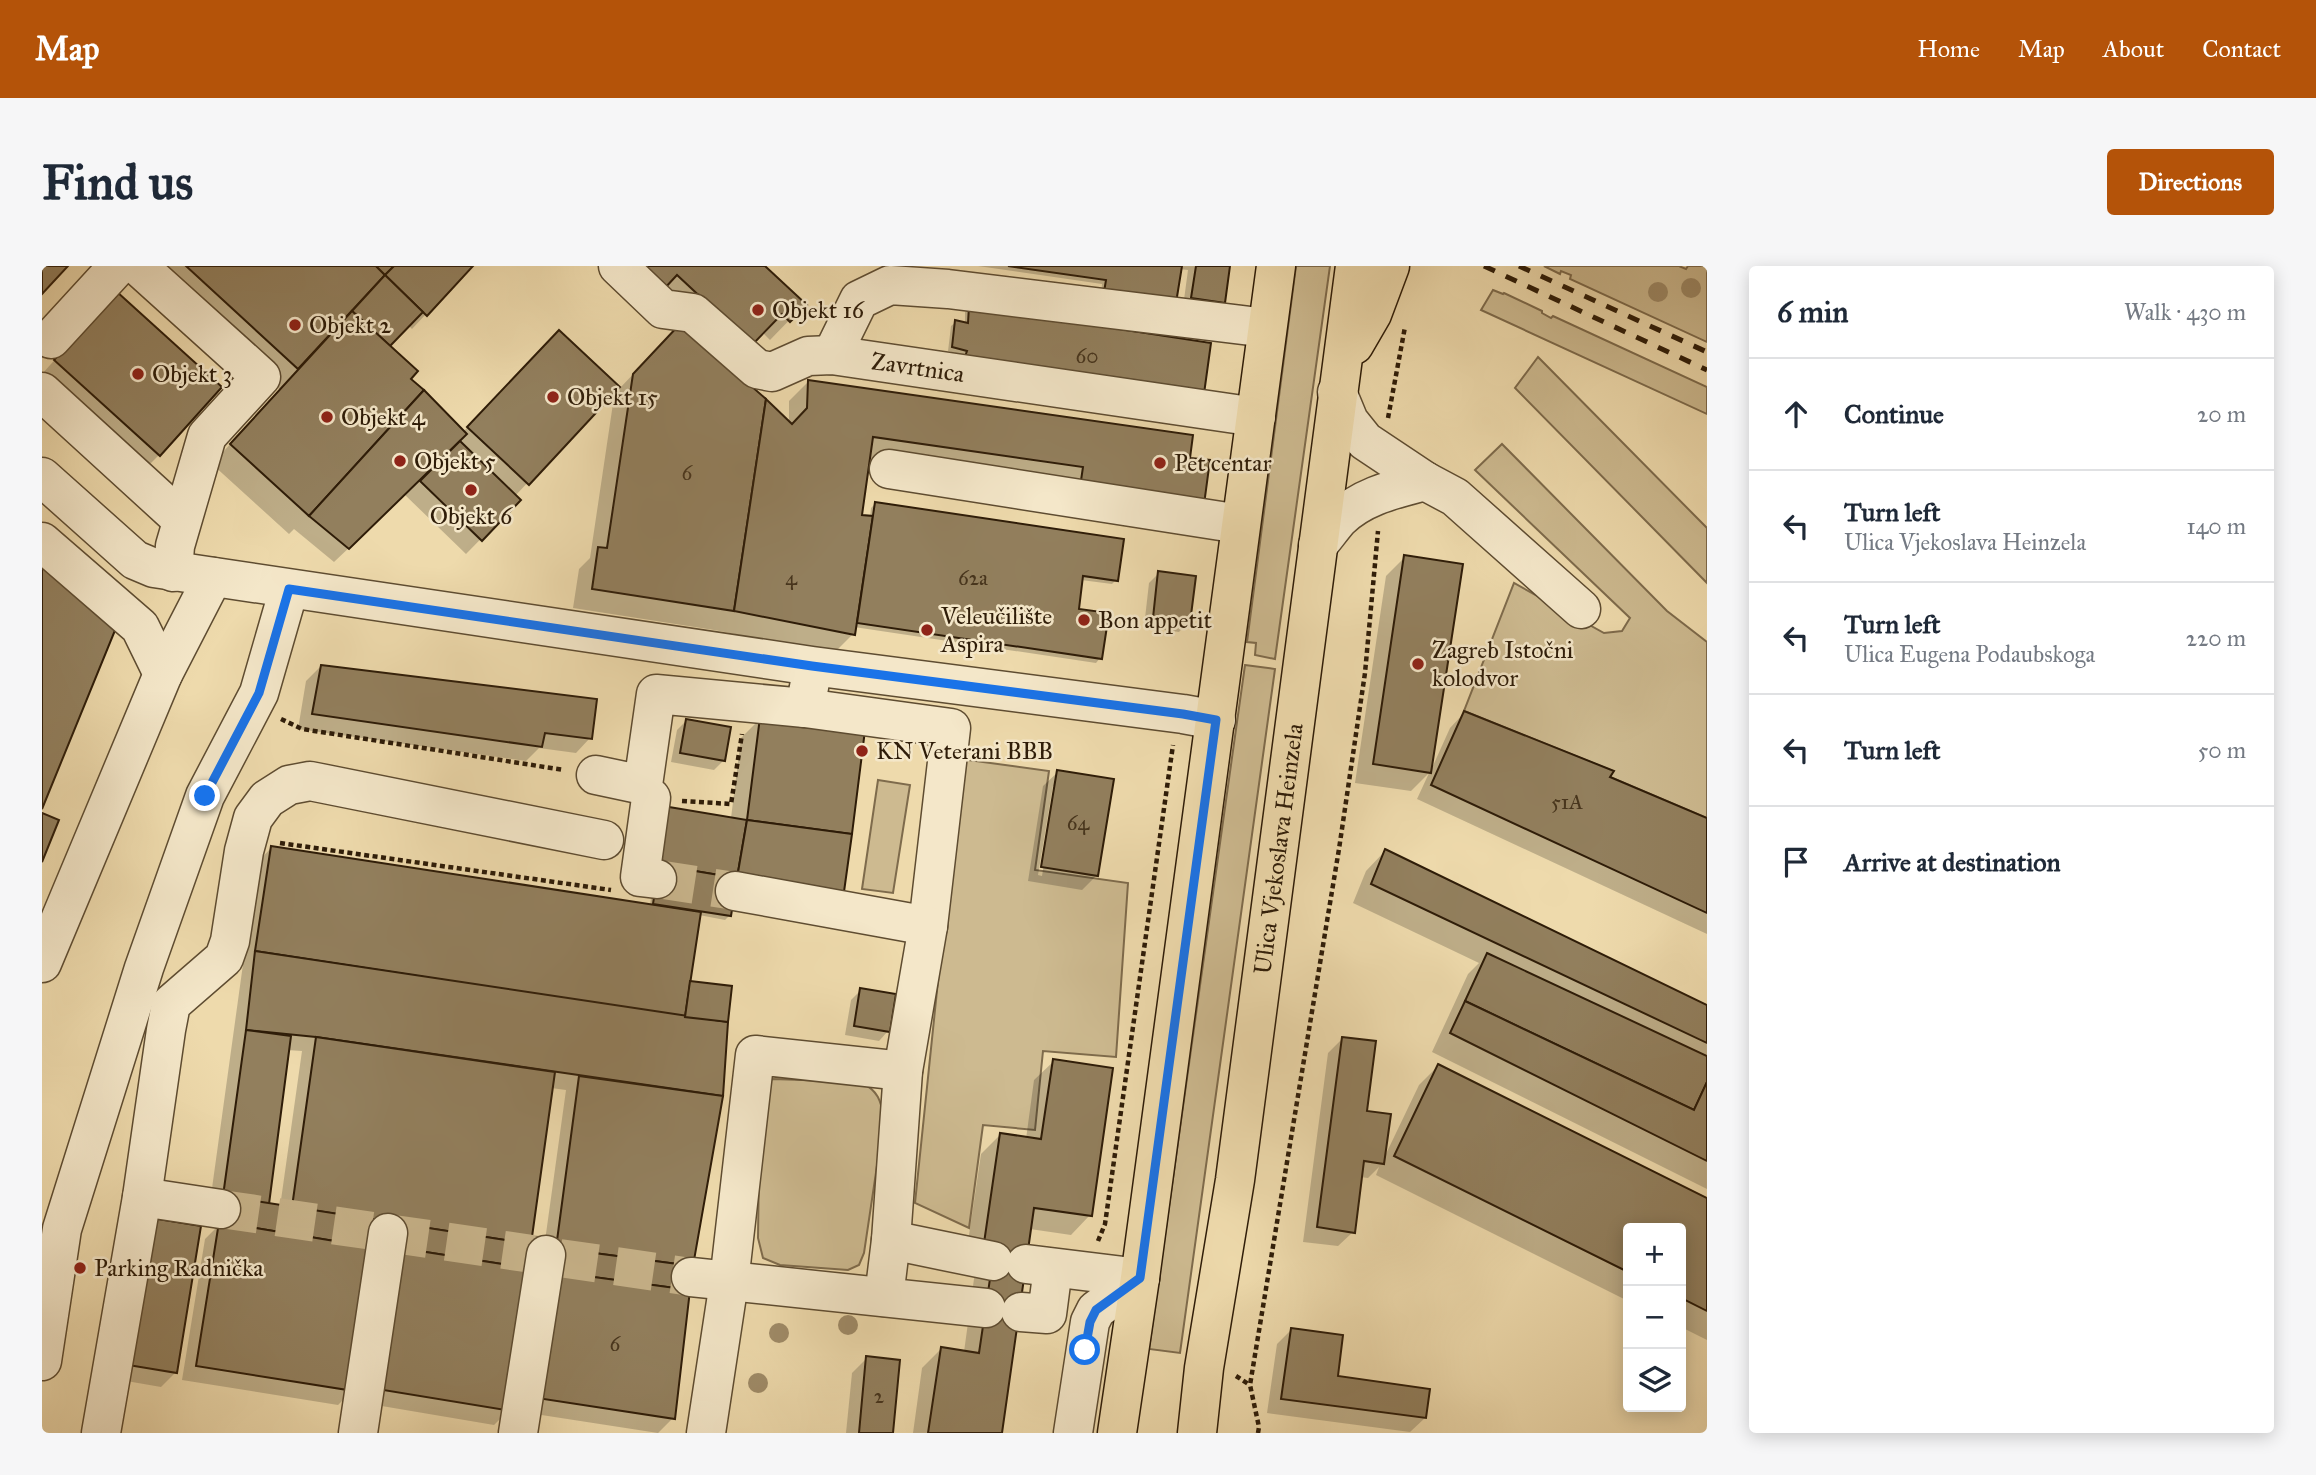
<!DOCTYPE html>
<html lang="en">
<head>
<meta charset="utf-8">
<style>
	body { margin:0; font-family:"IM FELL Great Primer",serif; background:#f6f6f7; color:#1f2937 }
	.controls { position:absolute; right:21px; bottom:21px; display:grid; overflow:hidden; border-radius:7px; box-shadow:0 4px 18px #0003 }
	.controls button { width:63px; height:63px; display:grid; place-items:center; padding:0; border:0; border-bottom:2px solid #e0e1e3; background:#fff; color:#1f2937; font:35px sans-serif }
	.stop { position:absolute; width:21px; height:21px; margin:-16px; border:5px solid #1a73e8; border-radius:50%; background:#fff }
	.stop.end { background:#1a73e8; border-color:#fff; box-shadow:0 2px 7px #0008 }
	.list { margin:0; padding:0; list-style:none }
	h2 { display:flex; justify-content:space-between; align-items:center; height:91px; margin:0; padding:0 28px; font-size:30px }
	h2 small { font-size:23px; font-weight:400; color:#747a83 }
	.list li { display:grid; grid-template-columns:46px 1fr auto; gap:21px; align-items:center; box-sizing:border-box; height:112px; padding:0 28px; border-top:2px solid #e0e1e3 }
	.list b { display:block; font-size:26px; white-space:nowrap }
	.list p { margin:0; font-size:23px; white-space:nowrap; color:#747a83 }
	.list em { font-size:23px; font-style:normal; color:#747a83 }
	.icon { flex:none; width:38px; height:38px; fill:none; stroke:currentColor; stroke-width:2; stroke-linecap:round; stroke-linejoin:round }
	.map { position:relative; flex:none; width:1665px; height:1167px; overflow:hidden; border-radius:7px }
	header { display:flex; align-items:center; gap:42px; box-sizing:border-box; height:98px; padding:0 35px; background:#b45309; color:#fff }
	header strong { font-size:33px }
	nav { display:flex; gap:38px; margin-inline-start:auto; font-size:24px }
	.intro { display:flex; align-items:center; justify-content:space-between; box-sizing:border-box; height:168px; padding:0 42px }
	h1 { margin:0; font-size:49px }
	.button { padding:18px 32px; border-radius:7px; background:#b45309; color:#fff; font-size:24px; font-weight:700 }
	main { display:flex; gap:42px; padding:0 42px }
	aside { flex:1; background:#fff; border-radius:7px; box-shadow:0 4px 18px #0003 }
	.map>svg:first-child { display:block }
	.green { fill:#cdba90; stroke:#7e6b4c; stroke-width:2 }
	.shadow { fill:#0003; fill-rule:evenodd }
	.building { fill:#927f5d; stroke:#2e1c08; stroke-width:2 }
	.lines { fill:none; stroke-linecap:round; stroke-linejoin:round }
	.minor-tunnel { stroke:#c8b48b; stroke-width:38; stroke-dasharray:38 19; stroke-linecap:butt }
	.minor-casing { stroke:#5e4c31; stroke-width:41 }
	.major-casing { stroke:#2e1c08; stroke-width:41 }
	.path { stroke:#2e1c08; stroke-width:4.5; stroke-dasharray:5 3.5; stroke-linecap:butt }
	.minor { stroke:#f4e7c9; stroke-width:38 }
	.major { stroke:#eedaac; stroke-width:38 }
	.rail { stroke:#2e1c08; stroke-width:5; stroke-dasharray:12 12; stroke-linecap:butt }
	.tree { fill:#9f8b68 }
	.route { stroke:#1a73e8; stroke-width:9 }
	.poi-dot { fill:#8f2418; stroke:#f4e7c9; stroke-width:2.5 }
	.labels { text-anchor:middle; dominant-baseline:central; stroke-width:5; stroke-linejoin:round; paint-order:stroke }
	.number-label { font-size:21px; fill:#47351d }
	.poi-label { font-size:24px; fill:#2e1c08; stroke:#f4e7c9; text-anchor:start }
	.street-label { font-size:24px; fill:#2e1c08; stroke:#f4e7c9 }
</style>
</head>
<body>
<header>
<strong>Map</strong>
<nav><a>Home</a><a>Map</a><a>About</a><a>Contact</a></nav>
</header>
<div class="intro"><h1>Find us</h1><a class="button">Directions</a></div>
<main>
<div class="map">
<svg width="1665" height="1167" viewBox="0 0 1665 1167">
	<rect width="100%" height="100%" fill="#eedaac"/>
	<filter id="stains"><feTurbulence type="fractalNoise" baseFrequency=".00286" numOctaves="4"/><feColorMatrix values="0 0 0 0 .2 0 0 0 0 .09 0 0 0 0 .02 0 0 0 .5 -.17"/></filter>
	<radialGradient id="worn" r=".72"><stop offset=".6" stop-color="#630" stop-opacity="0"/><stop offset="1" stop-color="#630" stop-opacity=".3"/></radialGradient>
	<g class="green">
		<polygon points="1254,0 1288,0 1233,393 1213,389 1214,377 1205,376"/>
		<polygon points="1502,0 1637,0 1644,3 1646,0 1665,0 1665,76 1528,13 1529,9 1519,5 1518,8"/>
		<polygon points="1451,24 1461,28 1462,27 1500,45 1500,47 1509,52 1511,50 1665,121 1665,148 1439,44"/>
		<polygon points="1496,91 1665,262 1665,317 1473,122"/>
		<polygon points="1460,178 1625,345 1665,376 1665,552 1568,511 1571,505 1422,445 1472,317 1562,367 1580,365 1588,352 1433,204"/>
		<polygon points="1203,399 1233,403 1138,1087 1107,1083"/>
		<polygon points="919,493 1007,505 993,604 1086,617 1074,791 1001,785 993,864 941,859 927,962 873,937"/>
		<polygon points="836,514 868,519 851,627 820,623"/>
		<path d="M731,813L819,816C836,825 839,834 842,853L822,987L817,999L806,1004L738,999L721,992L716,972L718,828L722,819Z"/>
	</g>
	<g class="shadow">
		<polygon points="104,0 429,0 370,63 366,59 346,80 367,113 421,166 517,66 577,123 619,79 747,158 747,135 766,116 1146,193 1023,220 826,192 818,251 828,252 829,242 833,238 1074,314 1070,318 1039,314 1035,344 1058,392 1054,397 812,361 811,368 792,387 672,364 531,342 537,303 548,292 573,124 473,230 477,234 424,288 363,229 292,296 252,263 247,268 170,198 238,124"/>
		<polygon points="558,0 720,0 762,39 728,74 720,66"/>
		<polygon points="936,0 1187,0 1181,36 1172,46 1141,41 1146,4 1137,3 1059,30 1060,18"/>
		<polygon points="928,42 1167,78 921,89 906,85 909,60 914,56 923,58 923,46"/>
		<polygon points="55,47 117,189 98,208 0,108"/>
		<polygon points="1363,291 1390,502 1408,462 1422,447 1665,554 1665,668 1375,533 1387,507 1369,525 1313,517 1344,310"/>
		<polygon points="1117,307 1146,356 1137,366 1102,361 1107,317"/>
		<polygon points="279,400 548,472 534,487 497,482 484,495 256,463 264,415"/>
		<path d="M718,453L821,466L691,628L688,649L683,654L657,649L646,716L680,829L649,1002L631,1152L616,1167L467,1144L452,1159L316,1136L311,1124L296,1139L140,1114L163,973L173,963L176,946L167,944L215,597L229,582L608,640L611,615L689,552L699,472ZM245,784L260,785L238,941L225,939ZM509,822L524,824L502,982L487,980Z"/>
		<polygon points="644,455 682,494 672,504 629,496 635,464"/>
		<path d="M1016,506L1054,610L1040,624L986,615L1001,520ZM1011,520H1014L1000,610L996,609Z"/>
		<polygon points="1343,585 1665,741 1665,923 1390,786 1426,708 1437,697 1311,637 1324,605"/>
		<polygon points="819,724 846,765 837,775 803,769 809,734"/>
		<polygon points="1301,772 1323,847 1342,892 1377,819 1396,800 1665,934 1665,1074 1639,1061 1639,962 1586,962 1586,1035 1334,909 1337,901 1326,912 1318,911 1311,966 1296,980 1261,976 1286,787"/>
		<polygon points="1012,795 1048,949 1029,969 988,963 958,1167 871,1167 880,1102 899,1083 922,1086 934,998 923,996 939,888 958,869 984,873 992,814"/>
		<polygon points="90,968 134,1106 119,1121 67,1112"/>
		<polygon points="1249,1064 1294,1111 1383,1152 1368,1166 1225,1147 1235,1078"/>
		<polygon points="825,1092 849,1167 804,1167 810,1107"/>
	</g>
	<g class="building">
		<polygon points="0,0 26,0 0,28"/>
		<polygon points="144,0 334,0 343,9 256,103"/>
		<polygon points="334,0 352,0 343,9"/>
		<polygon points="352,0 431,0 385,50 343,9"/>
		<polygon points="597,0 723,0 765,39 748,56 740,48 710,79 635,9 622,23"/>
		<polygon points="966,0 1140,0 1134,37 1062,26 1064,14"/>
		<polygon points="1154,0 1188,0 1183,37 1149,32"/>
		<polygon points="343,9 381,46 348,80 310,45"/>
		<polygon points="74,25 180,121 118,190 12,94"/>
		<polygon points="927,40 1169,77 1161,135 921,96 925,85 910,81 913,54 926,57"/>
		<polygon points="310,45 376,105 369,113 382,124 267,250 188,178"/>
		<polygon points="638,58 724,133 692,345 550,323 556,281 565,282 591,108"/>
		<polygon points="517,64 578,121 487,219 425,161"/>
		<polygon points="766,114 1151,169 1148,192 1168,194 1161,246 1037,228 1041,201 831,171 820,249 831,250 813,369 692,345 724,133 750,158 765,142"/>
		<polygon points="382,124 425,168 307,283 267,250"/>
		<polygon points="418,175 479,234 440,275 378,215"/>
		<polygon points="833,236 1082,273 1076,315 1041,310 1037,343 1067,347 1060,393 815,357"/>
		<polygon points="1362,289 1421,298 1389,507 1331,498"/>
		<polygon points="0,296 76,357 0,543"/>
		<polygon points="1116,305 1154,310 1148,357 1111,352"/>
		<polygon points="279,399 555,433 550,473 503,467 500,481 270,448"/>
		<polygon points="1422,445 1572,505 1568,511 1665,552 1665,647 1389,519"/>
		<polygon points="718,451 823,464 810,568 705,554"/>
		<polygon points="644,453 689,461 683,495 638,487"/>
		<polygon points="1015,504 1072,513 1056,610 999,601"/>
		<polygon points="627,541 705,554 695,612 617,599"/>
		<polygon points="0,547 17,554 0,596"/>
		<polygon points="705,554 810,568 801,633 695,612"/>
		<polygon points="229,580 659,646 643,751 213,685"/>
		<polygon points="1343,583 1665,739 1665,777 1329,618"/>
		<polygon points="617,599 695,612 689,650 611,638"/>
		<polygon points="213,685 686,756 681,830 274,771 204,764"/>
		<polygon points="1445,687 1665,790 1665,816 1652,844 1423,735"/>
		<polygon points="648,715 690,720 686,756 643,751"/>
		<polygon points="818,722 854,728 848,766 812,760"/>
		<polygon points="1423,735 1652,844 1665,816 1665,895 1408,767"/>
		<polygon points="204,764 249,770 227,938 181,930"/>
		<polygon points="274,771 513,806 489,978 250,941"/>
		<polygon points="1300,771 1334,775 1325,845 1349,848 1342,898 1322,895 1313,967 1275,961"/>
		<polygon points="1011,793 1071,802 1050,950 992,942 960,1167 886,1167 899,1081 937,1087 953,979 942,977 958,867 999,873"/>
		<polygon points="1396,798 1665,932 1665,1045 1639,1032 1639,962 1586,962 1586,1006 1352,890"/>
		<polygon points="537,810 681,830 651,1000 514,982"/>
		<polygon points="181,930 514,982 651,1000 648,1024 491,1003 352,981 335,982 177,956"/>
		<polygon points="104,951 159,960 135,1107 80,1098"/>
		<polygon points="177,956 335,982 312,1125 154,1100"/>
		<polygon points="352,981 491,1003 469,1145 329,1122"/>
		<polygon points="515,1006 648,1024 633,1153 495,1132"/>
		<polygon points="1249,1062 1301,1069 1296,1110 1388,1123 1384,1152 1239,1133"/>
		<polygon points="824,1090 858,1094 851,1167 817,1167"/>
	</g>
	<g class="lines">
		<g class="minor-tunnel">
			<polyline points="615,613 693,625"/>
			<polyline points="179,943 649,1011"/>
		</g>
		<g class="minor-casing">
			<g id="minor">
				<polyline points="96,0 219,111 165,170 133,280 131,306"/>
				<path id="s1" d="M576,0L621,43L651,47L715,103L730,106L766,90L790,89L1214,151"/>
				<polyline points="9,73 76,0"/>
				<polyline points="790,89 817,34 848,19 906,23 1225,62"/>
				<polyline points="0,126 139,253"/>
				<polyline points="1295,126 1307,155 1323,175 1383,215 1413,231 1539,343"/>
				<polyline points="847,203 1198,258"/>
				<polyline points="0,211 93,294 112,302 770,400 1141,448 1174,454"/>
				<polyline points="0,276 98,361 121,408"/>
				<path d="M1276,279C1283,271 1290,261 1297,253C1320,230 1353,223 1383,215"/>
				<polyline points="763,442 909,462 886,660 861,805 849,974 842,1031"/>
				<polyline points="554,509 601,519 614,428 763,442 768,416"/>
				<polyline points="609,532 598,611 615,613"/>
				<polyline points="693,625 886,660"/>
				<polyline points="0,697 121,408 171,311"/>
				<polyline points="100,931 179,943"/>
				<polyline points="849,974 951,995"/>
				<polyline points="984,998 1098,1012"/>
				<polyline points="649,1011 944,1042"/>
				<polyline points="979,1046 1005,1048 1011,1002"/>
				<polyline points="0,1095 20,963 102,702 163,530 217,427 247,323"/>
				<polyline points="59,1167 100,931 124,764 129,738 182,692 188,675 202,585 211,552 225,533 247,519 268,515 562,574"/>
				<polyline points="316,1167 346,967"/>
				<polyline points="476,1167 504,989"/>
				<polyline points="664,1167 687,1016 713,789 861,805"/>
				<polyline points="1031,1167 1048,1056 1054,1044 1098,1012"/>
			</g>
		</g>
		<g class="major-casing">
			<g id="major">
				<polyline points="1312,79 1330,48 1348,0"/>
				<polyline points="1075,1167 1098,1012 1234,0"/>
				<path id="s2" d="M1155,1167L1162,1102L1193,914L1313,0"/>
			</g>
		</g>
		<g class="path">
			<polyline points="1346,152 1363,61"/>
			<polyline points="239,453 260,463 522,504"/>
			<polyline points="640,535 689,538 700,468"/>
			<polyline points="238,577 569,624"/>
			<polyline points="1056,975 1063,958 1131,479"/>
			<polyline points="1194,1110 1208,1119"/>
			<polyline points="1216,1167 1217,1161 1208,1119 1297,583 1323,407 1336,265"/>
		</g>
		<use href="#minor" class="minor"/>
		<use href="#major" class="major"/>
		<g class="rail">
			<polyline points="1442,0 1665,104"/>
			<polyline points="1477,0 1665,86"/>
		</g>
	</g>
	<g class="tree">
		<circle cx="1649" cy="22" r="10"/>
		<circle cx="1616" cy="26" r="10"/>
		<circle cx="806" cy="1059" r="10"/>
		<circle cx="737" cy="1067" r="10"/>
		<circle cx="716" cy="1117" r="10"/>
	</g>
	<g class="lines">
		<polyline class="route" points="163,530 217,427 247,323 770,400 1141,448 1174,454 1098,1012 1054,1044 1048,1056 1043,1084"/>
	</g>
	<g class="poi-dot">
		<circle cx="716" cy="44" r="7"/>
		<circle cx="253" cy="59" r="7"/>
		<circle cx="96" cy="108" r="7"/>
		<circle cx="511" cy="131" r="7"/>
		<circle cx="285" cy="151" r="7"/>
		<circle cx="358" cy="195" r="7"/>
		<circle cx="1118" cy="197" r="7"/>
		<circle cx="429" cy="224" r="7"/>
		<circle cx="1042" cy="354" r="7"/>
		<circle cx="885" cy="364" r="7"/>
		<circle cx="1376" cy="398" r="7"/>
		<circle cx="820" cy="485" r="7"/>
		<circle cx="38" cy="1002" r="7"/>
	</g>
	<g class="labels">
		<g class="number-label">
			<text x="1045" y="90">60</text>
			<text x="645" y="207">6</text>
			<text x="749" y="312">4</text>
			<text x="931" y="312">62a</text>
			<text x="1525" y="536">51A</text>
			<text x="1036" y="557">64</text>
			<text x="573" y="1078">6</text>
			<text x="837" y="1130">2</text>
		</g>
		<g class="poi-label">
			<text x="730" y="44">Objekt 16</text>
			<text x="267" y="59">Objekt 2</text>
			<text x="110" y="108">Objekt 3</text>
			<text x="525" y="131">Objekt 15</text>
			<text x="299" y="151">Objekt 4</text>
			<text x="372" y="195">Objekt 5</text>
			<text x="1132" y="197">Pet centar</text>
			<text x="429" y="250" text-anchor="middle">Objekt 6</text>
			<text x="899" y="350">Veleučilište<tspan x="899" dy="28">Aspira</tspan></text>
			<text x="1056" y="354">Bon appetit</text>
			<text x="1390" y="384">Zagreb Istočni<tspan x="1390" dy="28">kolodvor</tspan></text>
			<text x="834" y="485">KN Veterani BBB</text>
			<text x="52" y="1002">Parking Radnička</text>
		</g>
		<g class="street-label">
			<text stroke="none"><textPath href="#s1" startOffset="343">Zavrtnica</textPath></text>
			<text stroke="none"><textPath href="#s2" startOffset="590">Ulica Vjekoslava Heinzela</textPath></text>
		</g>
	</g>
	<rect width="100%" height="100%" filter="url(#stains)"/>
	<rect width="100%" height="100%" fill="url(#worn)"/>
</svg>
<div class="controls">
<button>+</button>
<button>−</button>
<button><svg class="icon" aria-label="layers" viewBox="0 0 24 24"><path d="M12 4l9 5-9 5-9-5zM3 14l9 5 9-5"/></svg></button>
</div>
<div class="stop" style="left:1043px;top:1084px"></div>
<div class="stop end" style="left:163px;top:530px"></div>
</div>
<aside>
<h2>6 min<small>Walk · 430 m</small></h2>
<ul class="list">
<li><svg class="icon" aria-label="ahead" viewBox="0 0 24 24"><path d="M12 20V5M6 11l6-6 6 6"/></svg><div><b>Continue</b></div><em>20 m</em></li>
<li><svg class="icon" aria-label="left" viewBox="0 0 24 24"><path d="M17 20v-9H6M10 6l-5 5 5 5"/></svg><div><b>Turn left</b><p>Ulica Vjekoslava Heinzela</p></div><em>140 m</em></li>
<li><svg class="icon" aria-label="left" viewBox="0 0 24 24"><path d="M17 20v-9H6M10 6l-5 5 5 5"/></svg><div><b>Turn left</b><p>Ulica Eugena Podaubskoga</p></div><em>220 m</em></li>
<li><svg class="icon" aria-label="left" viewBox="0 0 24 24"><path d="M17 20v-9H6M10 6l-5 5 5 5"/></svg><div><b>Turn left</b></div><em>50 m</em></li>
<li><svg class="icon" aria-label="arrive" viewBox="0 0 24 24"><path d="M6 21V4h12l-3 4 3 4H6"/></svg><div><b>Arrive at destination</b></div></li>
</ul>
</aside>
</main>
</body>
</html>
